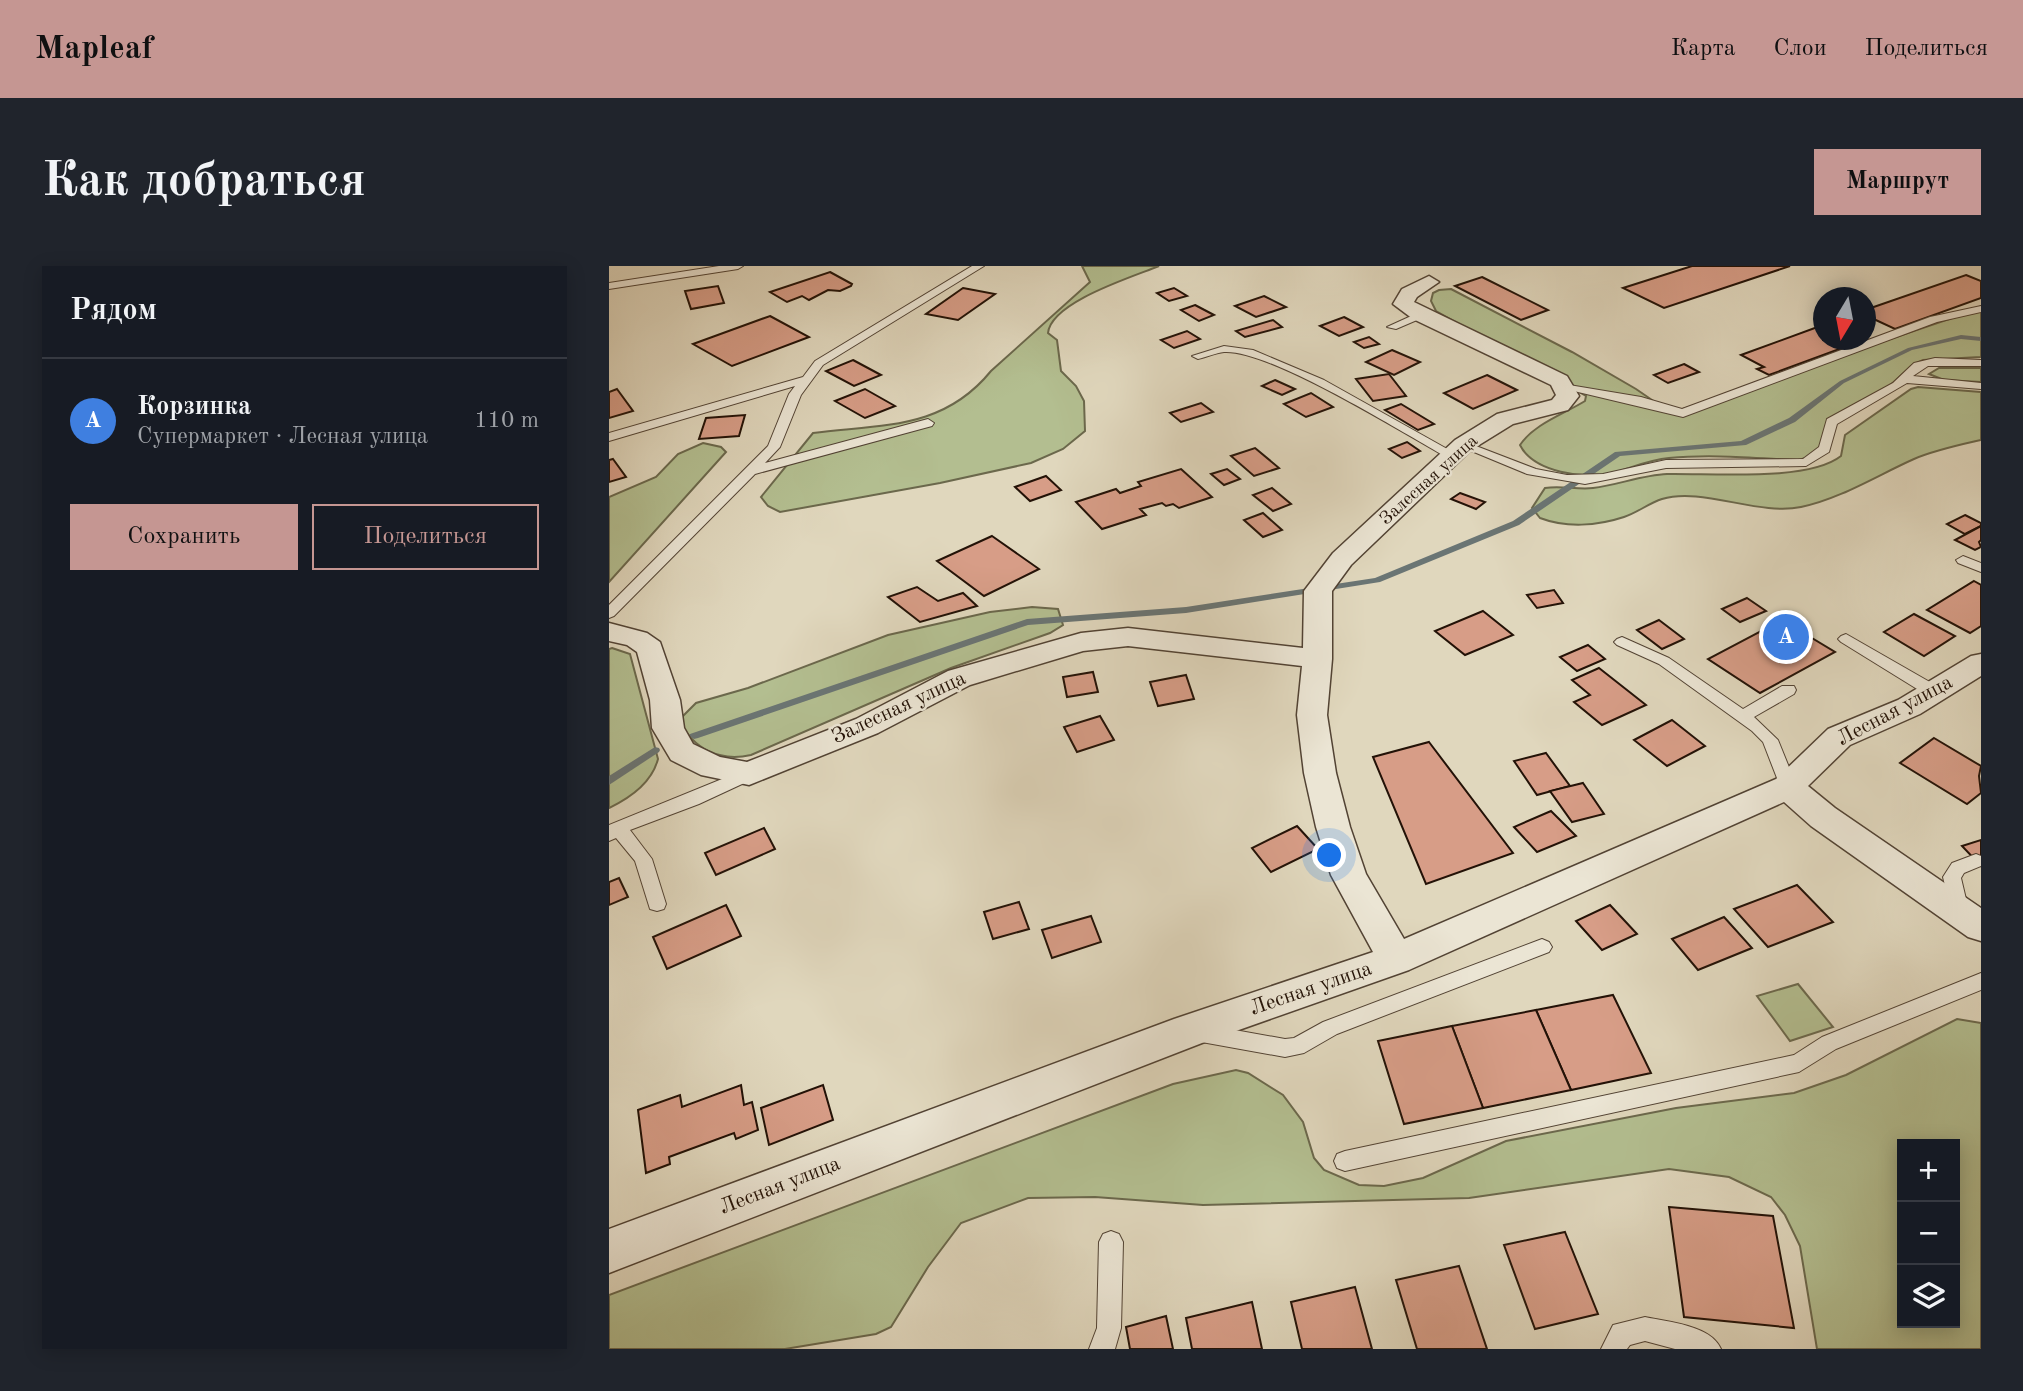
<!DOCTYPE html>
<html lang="ru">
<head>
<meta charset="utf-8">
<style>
	body { margin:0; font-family:"Old Standard TT",serif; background:#20242c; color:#f1f3f6 }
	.controls { position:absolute; right:21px; bottom:21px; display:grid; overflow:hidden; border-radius:0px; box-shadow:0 4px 18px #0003 }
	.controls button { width:63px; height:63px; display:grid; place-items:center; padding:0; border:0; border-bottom:2px solid #363941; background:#171b24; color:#f1f3f6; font:35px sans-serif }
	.compass { position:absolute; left:1204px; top:21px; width:63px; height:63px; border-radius:50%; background:#171b24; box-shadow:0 4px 18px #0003; rotate:190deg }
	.you { position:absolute; left:721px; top:590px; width:24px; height:24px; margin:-18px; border:5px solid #fff; border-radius:50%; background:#1a73e8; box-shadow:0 0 0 10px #1a73e833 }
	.badge { display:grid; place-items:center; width:46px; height:46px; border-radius:50%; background:#c59692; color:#fff; font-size:23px; font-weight:700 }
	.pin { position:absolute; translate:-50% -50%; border:4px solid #fff; box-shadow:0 2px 7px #0006 }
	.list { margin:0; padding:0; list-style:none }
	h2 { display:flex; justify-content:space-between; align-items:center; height:91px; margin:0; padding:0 28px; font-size:30px }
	h2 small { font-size:23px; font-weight:400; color:#9ea1a6 }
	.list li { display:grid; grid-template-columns:46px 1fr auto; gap:21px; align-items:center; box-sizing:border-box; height:126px; padding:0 28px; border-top:2px solid #363941 }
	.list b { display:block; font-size:26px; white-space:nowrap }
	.list p { margin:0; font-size:23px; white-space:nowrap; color:#9ea1a6 }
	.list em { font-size:23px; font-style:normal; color:#9ea1a6 }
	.actions { display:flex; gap:14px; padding:21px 28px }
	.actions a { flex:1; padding:16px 0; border:2px solid #c59692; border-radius:0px; text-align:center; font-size:24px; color:#c59692 }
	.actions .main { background:#c59692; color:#111 }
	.icon { flex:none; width:38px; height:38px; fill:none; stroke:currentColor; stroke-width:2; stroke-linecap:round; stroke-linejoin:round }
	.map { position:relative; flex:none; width:1372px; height:1083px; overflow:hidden; border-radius:0px }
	header { display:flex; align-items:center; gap:42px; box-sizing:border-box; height:98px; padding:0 35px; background:#c59692; color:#111 }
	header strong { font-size:33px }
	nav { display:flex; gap:38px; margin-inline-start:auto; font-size:24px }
	.intro { display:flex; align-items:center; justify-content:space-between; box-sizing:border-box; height:168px; padding:0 42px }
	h1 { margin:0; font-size:49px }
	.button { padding:18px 32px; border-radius:0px; background:#c59692; color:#111; font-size:24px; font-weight:700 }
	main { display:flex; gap:42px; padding:0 42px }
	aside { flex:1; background:#171b24; border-radius:0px; box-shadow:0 4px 18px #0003 }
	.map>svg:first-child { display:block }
	.green { fill:#b3be90; stroke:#6b684c; stroke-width:2; fill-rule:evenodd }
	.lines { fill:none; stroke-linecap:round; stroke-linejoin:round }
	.stream { fill:#6a7574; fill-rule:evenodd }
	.building { fill:#d79d87; stroke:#231207; stroke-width:2 }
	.service-casing { stroke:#524334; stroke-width:2 }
	.minor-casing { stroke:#524334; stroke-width:3 }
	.service { fill:#ebe5d4; fill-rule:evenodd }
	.minor { fill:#ebe5d4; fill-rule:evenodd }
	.labels { text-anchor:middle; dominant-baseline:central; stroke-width:5; stroke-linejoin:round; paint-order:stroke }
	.far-street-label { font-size:18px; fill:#231207; stroke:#ebe5d4 }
	.street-label { font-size:21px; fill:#231207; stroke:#ebe5d4 }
</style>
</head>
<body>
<header>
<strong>Mapleaf</strong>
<nav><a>Карта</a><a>Слои</a><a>Поделиться</a></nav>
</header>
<div class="intro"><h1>Как добраться</h1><a class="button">Маршрут</a></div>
<main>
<aside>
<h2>Рядом<small></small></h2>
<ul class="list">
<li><span class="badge" style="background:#3f7fe0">A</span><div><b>Корзинка</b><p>Супермаркет · Лесная улица</p></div><em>110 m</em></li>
</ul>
<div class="actions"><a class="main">Сохранить</a><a>Поделиться</a></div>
</aside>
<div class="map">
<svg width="1372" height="1083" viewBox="0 0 1372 1083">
	<rect width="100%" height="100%" fill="#e0d7bd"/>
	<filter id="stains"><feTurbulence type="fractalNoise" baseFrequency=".00286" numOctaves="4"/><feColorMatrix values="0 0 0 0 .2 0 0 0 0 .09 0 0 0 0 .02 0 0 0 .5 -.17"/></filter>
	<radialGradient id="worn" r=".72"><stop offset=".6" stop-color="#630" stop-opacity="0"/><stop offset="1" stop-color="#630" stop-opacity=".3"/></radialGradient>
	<g class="green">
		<path d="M473,0H550C523,11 442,36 439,67L448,74L452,105L467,120L475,135L476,165L454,183L422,197L331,217L171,246L159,240L152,231L204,167C274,158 334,164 382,105L481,16Z"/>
		<path d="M842,23L963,86L1027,123L1062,147L1352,49L1372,40V91L1314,94L1303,99L1275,125L1220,153L1219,175L1204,190L1189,194C1146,192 1102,188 1060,192C1039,194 1022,202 1003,207C976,214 924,206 911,179C925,158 955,148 976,135L977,130L827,45L822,35L824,27L830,24Z"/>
		<polygon points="1330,102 1372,102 1372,116 1335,114 1320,108"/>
		<path d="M1309,121L1372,126V174C1350,179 1326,184 1305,193C1269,209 1231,233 1192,241C1150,250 1093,221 1053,233C1040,237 1028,247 1015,251C988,260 957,262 931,252L923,242L936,222C952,219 968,224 984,222C1009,219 1033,209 1058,208C1102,207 1199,216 1232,190L1236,169L1302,123Z"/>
		<polygon points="94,177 112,181 117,186 0,316 0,231 47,211 69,188"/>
		<path d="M423,341L449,343L454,359L441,367L342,402L142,489C110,496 84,483 70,454L87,437L139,422L279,369L381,346Z"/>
		<path d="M3,382L21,388L49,493C43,516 21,532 0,542V383Z"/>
		<polygon points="1189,718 1224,761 1181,775 1148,730"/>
		<path d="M1348,753L1372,757V1083H1208L1191,980L1176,949L1162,931L1120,911L1060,903L860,932L594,939L486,931L419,932L352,957L319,1001L282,1061L267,1068L176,1083H0V1029L564,818L627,804L639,807L674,829L694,856L705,892L715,904L750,919L775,920L814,912L897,875L1067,842L1185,827L1237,809ZM1293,878H1346V1057H1293Z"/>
	</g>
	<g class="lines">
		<g class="stream">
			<polygon points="1352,69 1372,71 1372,75 1352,73 1303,84 1235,117 1186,156 1137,179 1011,190 910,259 771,316 577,347 419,359 89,472 85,473 80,470 81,468 418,353 577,341 766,312 904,255 1006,186 1132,175 1180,152 1231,115 1299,82"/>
			<polygon points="46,481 50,482 51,484 50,486 0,519 0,510"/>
		</g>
	</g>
	<g class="building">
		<polygon points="1083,0 1181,0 1055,42 1014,22"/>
		<polygon points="221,6 243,18 242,20 231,25 219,24 200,34 193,30 178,36 161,26"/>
		<polygon points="1357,9 1372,15 1372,32 1286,63 1256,49 1256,44"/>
		<polygon points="873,11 939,44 912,54 846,20"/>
		<polygon points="109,20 115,37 82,43 76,25"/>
		<polygon points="354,22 386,28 349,54 317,48"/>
		<polygon points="565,22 578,30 560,35 548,27"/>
		<polygon points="655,30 677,41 647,51 626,40"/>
		<polygon points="586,39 605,49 590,55 572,44"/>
		<polygon points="161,50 200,71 123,100 84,78"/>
		<polygon points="735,51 754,61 730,70 711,60"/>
		<polygon points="664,54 673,61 636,71 627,65"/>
		<polygon points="1214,59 1214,74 1255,74 1160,109 1148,103 1155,101 1132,89"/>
		<polygon points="578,65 591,73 565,82 552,74"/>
		<polygon points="760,71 770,78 755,82 745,76"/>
		<polygon points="783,84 811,96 785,109 757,96"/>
		<polygon points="244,94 272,109 245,120 217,105"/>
		<polygon points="1075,98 1090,106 1059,117 1045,109"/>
		<polygon points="780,108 797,130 764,135 747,113"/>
		<polygon points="878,109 908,124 864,143 835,127"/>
		<polygon points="666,114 686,123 673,129 653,120"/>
		<polygon points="8,123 24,145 0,152 0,126"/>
		<polygon points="256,123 286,140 256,152 226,135"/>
		<polygon points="702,127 724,141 697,151 675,138"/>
		<polygon points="592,137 604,146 572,156 561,147"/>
		<polygon points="792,138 825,158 809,164 776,144"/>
		<polygon points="136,149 130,170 90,173 97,152"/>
		<polygon points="798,176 811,185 793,192 780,183"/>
		<polygon points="646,182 670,202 645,210 622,190"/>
		<polygon points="4,193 17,211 0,216 0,194"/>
		<polygon points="572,203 603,231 570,242 564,238 557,240 553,237 531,243 537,249 493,263 467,236 507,223 511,227 532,220 529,216"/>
		<polygon points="618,203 631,213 615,219 602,208"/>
		<polygon points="437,210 452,224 421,235 406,221"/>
		<polygon points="663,222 682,238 664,245 644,229"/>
		<polygon points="851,227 876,236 867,243 842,233"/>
		<polygon points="654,247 673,264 654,271 635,254"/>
		<polygon points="1356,249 1372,257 1372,260 1356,268 1338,258"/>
		<polygon points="1372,260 1372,274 1370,276 1372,281 1366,284 1346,274"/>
		<polygon points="383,270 430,303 375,330 328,295"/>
		<polygon points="1365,315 1372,319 1372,360 1361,367 1318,344"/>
		<polygon points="308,321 329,335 354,327 368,340 311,356 279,331"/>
		<polygon points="945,324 954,337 928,342 918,329"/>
		<polygon points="1138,332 1157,345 1131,356 1113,343"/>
		<polygon points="874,345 904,369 856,389 826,365"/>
		<polygon points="1305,348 1346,370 1315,390 1275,366"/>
		<polygon points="1050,354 1075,373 1053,383 1028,364"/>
		<polygon points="1173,354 1226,386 1151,427 1099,393"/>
		<polygon points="979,379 996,393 968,405 951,391"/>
		<polygon points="990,402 1037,439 993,459 965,436 981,429 963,414"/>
		<polygon points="484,406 489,426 458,431 454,411"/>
		<polygon points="577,409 585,433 549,440 541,416"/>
		<polygon points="491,450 505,474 468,486 455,461"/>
		<polygon points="1063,454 1096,480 1058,500 1025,474"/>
		<polygon points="1325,472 1372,500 1370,510 1372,527 1358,538 1291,497"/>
		<polygon points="820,476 904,587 817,618 764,491"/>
		<polygon points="937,487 961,520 928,529 905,495"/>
		<polygon points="974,517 995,548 963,556 941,525"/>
		<polygon points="942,545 967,570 928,586 905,561"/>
		<polygon points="688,560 709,583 662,606 643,582"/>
		<polygon points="155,562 166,583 107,609 96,587"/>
		<polygon points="1372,574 1372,600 1353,580"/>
		<polygon points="10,612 19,631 0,639 0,616"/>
		<polygon points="1188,619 1224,656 1159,681 1125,643"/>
		<polygon points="410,636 420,663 384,673 375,646"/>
		<polygon points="117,639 132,670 58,703 44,671"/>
		<polygon points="1001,639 1028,668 993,684 967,655"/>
		<polygon points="482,650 492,676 443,692 433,664"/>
		<polygon points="1115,651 1143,682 1089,704 1063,673"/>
		<polygon points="1004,729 1042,807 962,824 927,744"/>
		<polygon points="927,744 962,824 874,842 843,760"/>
		<polygon points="843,760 874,842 795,858 769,775"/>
		<polygon points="132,819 135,839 143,836 149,864 127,873 125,867 60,891 61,898 37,907 29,844 71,829 73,841"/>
		<polygon points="214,819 224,854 160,879 152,842"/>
		<polygon points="1060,941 1164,950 1185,1062 1075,1051"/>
		<polygon points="956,966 989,1048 926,1063 895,979"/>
		<polygon points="850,1000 878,1083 808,1083 787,1014"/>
		<polygon points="746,1021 763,1083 693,1083 682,1036"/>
		<polygon points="643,1036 653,1083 583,1083 577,1052"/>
		<polygon points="557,1050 564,1083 521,1083 517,1061"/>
	</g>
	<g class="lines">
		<g class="service-casing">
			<g id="service">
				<polygon points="110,0 134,0 129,3 0,23 0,17"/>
				<polygon points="363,0 375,0 214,99 192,129 171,181 156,197 319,153 325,157 323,160 146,208 5,350 0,352 0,339 159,180 180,128 186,120 0,175 0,167 194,111 206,95"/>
				<polygon points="1372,40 1372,46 1328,56 1074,151 948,121 954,118 1032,131 1073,143 1321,51"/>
				<polygon points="811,46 816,49 815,51 787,63 778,61"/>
				<path d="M615,80L644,84L715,114L849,189L847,192H839C794,167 660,83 615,86C607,87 597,91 589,93L583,90Z"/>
				<polygon points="1326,92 1372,94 1372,100 1319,100 1304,110 1372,117 1372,123 1298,117 1228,158 1220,186 1197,200 1057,202 976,218 918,208 848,179 854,175 927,203 958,209 994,208 1057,194 1194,193 1210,181 1218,153 1284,117 1305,97"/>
				<polygon points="1354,290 1372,297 1372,306 1349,297 1347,294"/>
				<polygon points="1237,368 1333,423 1335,427 1327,432 1321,431 1232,376 1229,373 1232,370"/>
				<polygon points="1013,371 1060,392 1134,443 1173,420 1185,420 1187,424 1185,428 1145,451 1169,474 1188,521 1185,525 1173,525 1154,476 1143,465 1050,398 1008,379 1005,376 1008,373"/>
				<polygon points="140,502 149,508 146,512 90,538 21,564 43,593 57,638 55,643 48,645 41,643 26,595 7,572 0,575 0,559"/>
				<polygon points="1367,588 1372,590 1372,600 1355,607 1352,612 1360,646 1358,651 1351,653 1344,651 1342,646 1334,611 1343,597"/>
				<polygon points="933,673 940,676 943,681 940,686 728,768 695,787 676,791 587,775 580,772 577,766 580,760 587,757 676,773 685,772 714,756"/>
				<polygon points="1372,707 1372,724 1227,783 1190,806 736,905 728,902 725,895 728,888 736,885 1185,789 1213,771"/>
				<polygon points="502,965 510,968 514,976 512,1062 506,1083 480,1083 488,1062 490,976 494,968"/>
				<path d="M1036,1051C1059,1056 1102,1059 1112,1083H1066L1036,1075L1021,1079L1018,1083H992L1004,1059Z"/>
			</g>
		</g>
		<g class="minor-casing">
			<polygon id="minor" points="820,10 830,16 808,31 805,36 958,110 970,130 959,144 904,158 862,184 742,299 723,325 723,393 718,449 727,507 741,561 757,608 795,673 1167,513 1219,463 1289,434 1362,390 1372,388 1372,410 1311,448 1241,479 1199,520 1226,542 1372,642 1372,675 1359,671 1202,560 1175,536 800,704 593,777 0,1007 0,963 565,753 764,686 722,609 707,561 695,507 688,449 693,400 519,380 474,385 361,419 269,467 140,519 92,509 62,494 43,462 41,434 28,386 18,379 0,375 0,357 38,367 51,376 71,434 75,462 84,478 111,491 138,496 247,453 339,405 472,367 519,362 694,382 695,325 724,287 846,174 888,148 943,134 947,129 942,119 804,53 784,38 793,23"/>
		</g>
		<use href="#service" class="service"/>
		<use href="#minor" class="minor"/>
	</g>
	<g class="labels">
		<g class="far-street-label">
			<text transform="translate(820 214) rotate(-42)">Залесная улица</text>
		</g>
		<g class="street-label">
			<text transform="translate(290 442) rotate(-25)">Залесная улица</text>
			<text transform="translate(1286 445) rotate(-28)">Лесная улица</text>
			<text transform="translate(702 723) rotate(-19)">Лесная улица</text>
			<text transform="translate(171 920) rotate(-21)">Лесная улица</text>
		</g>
	</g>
	<rect width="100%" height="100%" filter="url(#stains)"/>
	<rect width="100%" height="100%" fill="url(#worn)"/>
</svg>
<div class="controls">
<button>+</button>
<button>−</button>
<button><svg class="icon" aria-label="layers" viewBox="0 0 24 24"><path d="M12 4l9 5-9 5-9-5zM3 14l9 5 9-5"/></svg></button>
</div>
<svg class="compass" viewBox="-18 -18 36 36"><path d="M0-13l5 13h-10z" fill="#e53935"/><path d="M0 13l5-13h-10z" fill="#9ea1a6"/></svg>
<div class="you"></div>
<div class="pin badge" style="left:1177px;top:371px;background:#3f7fe0">A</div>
</div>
</main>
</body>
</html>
